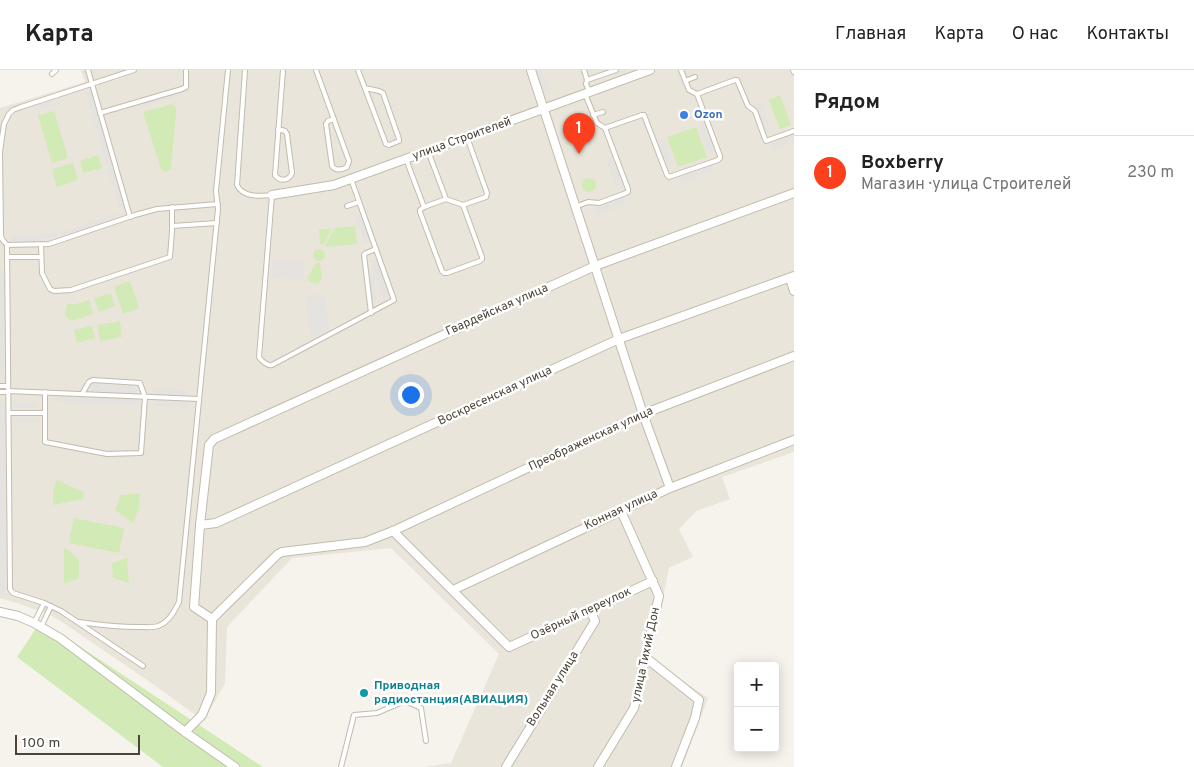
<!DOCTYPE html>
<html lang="ru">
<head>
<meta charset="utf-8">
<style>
	body { margin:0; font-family:Overpass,sans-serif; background:#f2f2f2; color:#222 }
	.controls { position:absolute; right:15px; bottom:15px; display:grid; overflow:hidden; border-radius:5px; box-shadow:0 2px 12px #0003 }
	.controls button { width:45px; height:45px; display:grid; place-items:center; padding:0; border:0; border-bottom:1px solid #e0e0e0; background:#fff; color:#222; font:25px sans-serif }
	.scale { position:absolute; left:15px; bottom:12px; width:125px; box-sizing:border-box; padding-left:5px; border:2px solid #4b4439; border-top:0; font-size:14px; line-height:18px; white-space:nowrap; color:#4b4439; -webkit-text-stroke:4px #fff; paint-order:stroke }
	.you { position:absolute; left:410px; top:324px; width:18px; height:18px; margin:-12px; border:4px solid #fff; border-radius:50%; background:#1a73e8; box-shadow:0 0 0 8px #1a73e833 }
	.badge { display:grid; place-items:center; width:32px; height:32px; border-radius:50%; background:#fc3f1d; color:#fff; font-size:16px; font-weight:700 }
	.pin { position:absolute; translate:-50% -41px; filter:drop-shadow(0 1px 2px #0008) }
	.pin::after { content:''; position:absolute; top:26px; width:18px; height:15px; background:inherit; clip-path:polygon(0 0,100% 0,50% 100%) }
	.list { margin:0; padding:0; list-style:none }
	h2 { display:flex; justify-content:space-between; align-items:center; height:65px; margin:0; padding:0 20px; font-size:21px }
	h2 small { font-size:16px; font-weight:400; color:#767676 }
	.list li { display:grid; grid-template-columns:32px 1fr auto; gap:15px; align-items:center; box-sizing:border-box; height:75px; padding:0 20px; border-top:1px solid #e0e0e0 }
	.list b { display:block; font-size:19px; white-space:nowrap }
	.list p { margin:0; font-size:16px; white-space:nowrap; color:#767676 }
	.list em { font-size:16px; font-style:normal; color:#767676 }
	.map { position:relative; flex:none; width:794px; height:697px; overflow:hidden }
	header { display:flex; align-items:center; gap:30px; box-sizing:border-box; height:70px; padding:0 25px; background:#fff; border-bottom:1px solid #e0e0e0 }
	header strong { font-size:24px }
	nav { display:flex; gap:28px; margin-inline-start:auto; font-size:18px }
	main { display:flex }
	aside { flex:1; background:#fff }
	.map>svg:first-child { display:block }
	.residential { fill:#eae5da }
	.green { fill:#d2eab5 }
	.parking { fill:#e5e3e0 }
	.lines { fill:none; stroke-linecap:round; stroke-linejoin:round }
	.service-casing { stroke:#c2bbae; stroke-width:6 }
	.minor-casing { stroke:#c2bbae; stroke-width:10 }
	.service { stroke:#fff; stroke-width:4 }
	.minor { stroke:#fff; stroke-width:8 }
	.shop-dot { fill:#3f7fe0; stroke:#fff; stroke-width:2 }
	.culture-dot { fill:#0f9aa8; stroke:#fff; stroke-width:2 }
	.labels { text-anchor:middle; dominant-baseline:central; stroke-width:5; stroke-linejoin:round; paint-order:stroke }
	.shop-label { font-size:12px; font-weight:bold; fill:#366cbe; stroke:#fff; text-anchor:start }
	.street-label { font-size:12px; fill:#4b4439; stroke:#fff }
	.culture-label { font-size:12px; font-weight:bold; fill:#0d838f; stroke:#fff; text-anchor:start }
</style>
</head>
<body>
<header>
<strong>Карта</strong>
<nav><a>Главная</a><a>Карта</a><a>О нас</a><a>Контакты</a></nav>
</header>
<main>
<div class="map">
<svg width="794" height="697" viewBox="0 0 794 697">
	<rect width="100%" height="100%" fill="#f6f3ec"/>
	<polygon class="residential" points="81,0 794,0 794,382 722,407 730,429 696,441 679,459 693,487 669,498 650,589 708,628 682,697 424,697 451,693 499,584 391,478 292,488 227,557 225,613 204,651 150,612 59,550 50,545 20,534 0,528 0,38 85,12"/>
	<g class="green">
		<polygon points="780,25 791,55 780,59 769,30"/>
		<polygon points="173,34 176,39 176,43 171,98 169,101 164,102 161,99 143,42"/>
		<polygon points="54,41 68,88 52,93 38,45"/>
		<polygon points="696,57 707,87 678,97 667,67"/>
		<polygon points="98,85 102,98 83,103 80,91"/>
		<polygon points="73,93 78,110 57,117 52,99"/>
		<circle cx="589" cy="115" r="7"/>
		<polygon points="355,156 357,174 327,177 325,175 335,158"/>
		<polygon points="332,158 324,174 320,174 319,160"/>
		<circle cx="319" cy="185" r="6"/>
		<polygon points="316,193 320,193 322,210 316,214 311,212 307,208"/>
		<polygon points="130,211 139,238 123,244 114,217"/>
		<polygon points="111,223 115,236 99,242 94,228"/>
		<polygon points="89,230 93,244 72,251 68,249 65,245 67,234 76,234"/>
		<polygon points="120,251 122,267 100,271 97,255"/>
		<polygon points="92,256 95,268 77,273 74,260"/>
		<polygon points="57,410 84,422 83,429 53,435 53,420"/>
		<polygon points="140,423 139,439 133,453 115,440 118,433 120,425"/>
		<polygon points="74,448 124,458 119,483 69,473"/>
		<polygon points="64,477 79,489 79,508 64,514"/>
		<polygon points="127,488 129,513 113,508 112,493"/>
		<polygon points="41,551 263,697 163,697 17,587"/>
	</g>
	<g class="parking">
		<polygon points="535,0 541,0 549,20 543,22"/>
		<polygon points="188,19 189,23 136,38 135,34"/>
		<polygon points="91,22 124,137 119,138 86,23"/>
		<polygon points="58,29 59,34 36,41 35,36"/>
		<polygon points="761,32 771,60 765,62 755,34"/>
		<polygon points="705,53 715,81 708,83 698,55"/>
		<polygon points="794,65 794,72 773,80 770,74"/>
		<polygon points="664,68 674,94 668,97 658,70"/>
		<polygon points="612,86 622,114 616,117 606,89"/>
		<polygon points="713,95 715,101 682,114 679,107"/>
		<polygon points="624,127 626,134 596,145 594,138"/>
		<polygon points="117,143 118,148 62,167 60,163"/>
		<polygon points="360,143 371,171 365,174 355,145"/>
		<polygon points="57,162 58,167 31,171 11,171 11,166 30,166"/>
		<polygon points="376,188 390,227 384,230 370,190"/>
		<polygon points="273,189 304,192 303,210 272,208"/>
		<rect x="0" y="199" width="4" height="106"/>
		<polygon points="374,204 376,231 371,232 368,205"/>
		<polygon points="325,224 329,260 311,269 305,226"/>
		<polygon points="91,314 136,316 136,323 91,321"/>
		<polygon points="154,319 188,320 187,326 154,325"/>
		<polygon points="56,325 138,329 138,335 55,332"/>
		<polygon points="155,330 187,332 187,338 155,336"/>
		<polygon points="0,332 5,332 6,525 0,525"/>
		<rect x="14" y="333" width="24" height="5"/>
		<rect x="15" y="347" width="24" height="5"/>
	</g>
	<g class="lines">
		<g class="service-casing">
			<g id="service">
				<polyline points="88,0 130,147"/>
				<polyline points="134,0 21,37 13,40 9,44 4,54 0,82 1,165 2,169 7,175 10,519 13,523 44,533 61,541 143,596"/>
				<path d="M245,0L237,115C243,128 260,126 272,125L259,287C261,291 268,296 272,295L394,230L351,109"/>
				<path d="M316,0L349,91L347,97C342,100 335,101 332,96L326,54L328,51L334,49"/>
				<polyline points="358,0 386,74 389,75 399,71 399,69 383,23 379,21 365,18"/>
				<polyline points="584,0 587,10"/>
				<polyline points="793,0 794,2"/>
				<polyline points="52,4 56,0"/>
				<polyline points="685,11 695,7"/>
				<polyline points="589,21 586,14 587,10 616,0"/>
				<polyline points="697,24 735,10 737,10 748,36 755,41 765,69 766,71 794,61"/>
				<polyline points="100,43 182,19 186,17 186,0"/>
				<polyline points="593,45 603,42"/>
				<polyline points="605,58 642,45 644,45 667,105 669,107 718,90 720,88 720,86 697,24 689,20 681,0"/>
				<path d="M278,59L285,61L287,64L292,103C289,111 280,112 275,105L283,0"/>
				<polyline points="406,89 424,137 420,140 420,142 442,201 444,203 447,203 480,191 482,189 482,187 463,135 486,127 487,123 467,67"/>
				<polyline points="446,129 463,135"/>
				<polyline points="347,136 359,132"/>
				<polyline points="424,137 446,129 428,81"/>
				<polyline points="575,137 588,132 599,133 626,123 628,122 628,119 605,58 597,53 585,24"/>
				<polyline points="172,156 217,153"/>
				<polyline points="7,175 49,174 135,145 157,139 218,134"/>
				<polyline points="41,175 42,203 50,219 54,221 71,220 170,187 172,161 172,137"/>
				<polyline points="7,187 41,187"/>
				<polyline points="371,243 364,185 366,183 376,179"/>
				<polyline points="0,316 8,316"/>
				<polyline points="8,321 199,329"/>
				<polyline points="0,322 8,322"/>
				<polyline points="45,322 45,372 107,384 141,383 145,327 140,313 93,310 89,312 82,324"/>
				<polyline points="9,343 45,343"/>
				<path d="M79,552C99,555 119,557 139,557C145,557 152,558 158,556C169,552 174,542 179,532L218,139L216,121L228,0"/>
				<polyline points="34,553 44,533"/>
				<polyline points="41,557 51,536"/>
				<polyline points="341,697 354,645 377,643 405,631 421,638 426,671"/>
			</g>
		</g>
		<g class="minor-casing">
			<g id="minor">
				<polyline points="531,0 643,344 670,418"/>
				<polyline points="272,125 334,115 650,0"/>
				<polyline points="790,208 794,221"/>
				<polyline points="200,455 216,453 619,269 794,206"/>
				<polyline points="393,461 509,577 653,511"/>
				<polyline points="453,520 670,418 794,370"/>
				<polyline points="0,542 18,546 34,553 60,568 185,662 235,697"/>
				<polyline points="212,549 194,537 200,455 209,375 214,369 595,196 794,123"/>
				<polyline points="645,587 699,630 695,648 676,697"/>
				<polyline points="185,662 202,645 211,623 212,549 278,484 282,482 365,472 393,461 643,344 794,286"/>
				<polyline points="506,697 595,551 590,540"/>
				<polyline points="598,697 634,638 659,526 621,441"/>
			</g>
		</g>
		<use href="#service" class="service"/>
		<use href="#minor" class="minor"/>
	</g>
	<circle class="shop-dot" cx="684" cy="45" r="5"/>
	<circle class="culture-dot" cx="364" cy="623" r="5"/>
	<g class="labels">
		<g class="shop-label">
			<text x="694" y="45">Ozon</text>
		</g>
		<g class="street-label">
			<text transform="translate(462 69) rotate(-20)">улица Строителей</text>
			<text transform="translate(497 240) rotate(-24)">Гвардейская улица</text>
			<text transform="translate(495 326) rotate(-25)">Воскресенская улица</text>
			<text transform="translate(591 369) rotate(-25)">Преображенская улица</text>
			<text transform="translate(621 440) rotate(-25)">Конная улица</text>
			<text transform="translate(581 544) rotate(-25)">Озёрный переулок</text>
			<text transform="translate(646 585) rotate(-78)">улица Тихий Дон</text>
			<text transform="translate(553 619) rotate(-58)">Вольная улица</text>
		</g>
		<g class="culture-label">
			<text x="374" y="616">Приводная<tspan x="374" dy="14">радиостанция(АВИАЦИЯ)</tspan></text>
		</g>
	</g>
</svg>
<div class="controls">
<button>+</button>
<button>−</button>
</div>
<div class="scale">100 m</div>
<div class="you"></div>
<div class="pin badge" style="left:579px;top:84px">1</div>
</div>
<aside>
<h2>Рядом<small></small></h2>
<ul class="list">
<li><span class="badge">1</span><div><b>Boxberry</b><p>Магазин · улица Строителей</p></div><em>230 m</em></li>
</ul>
</aside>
</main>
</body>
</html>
